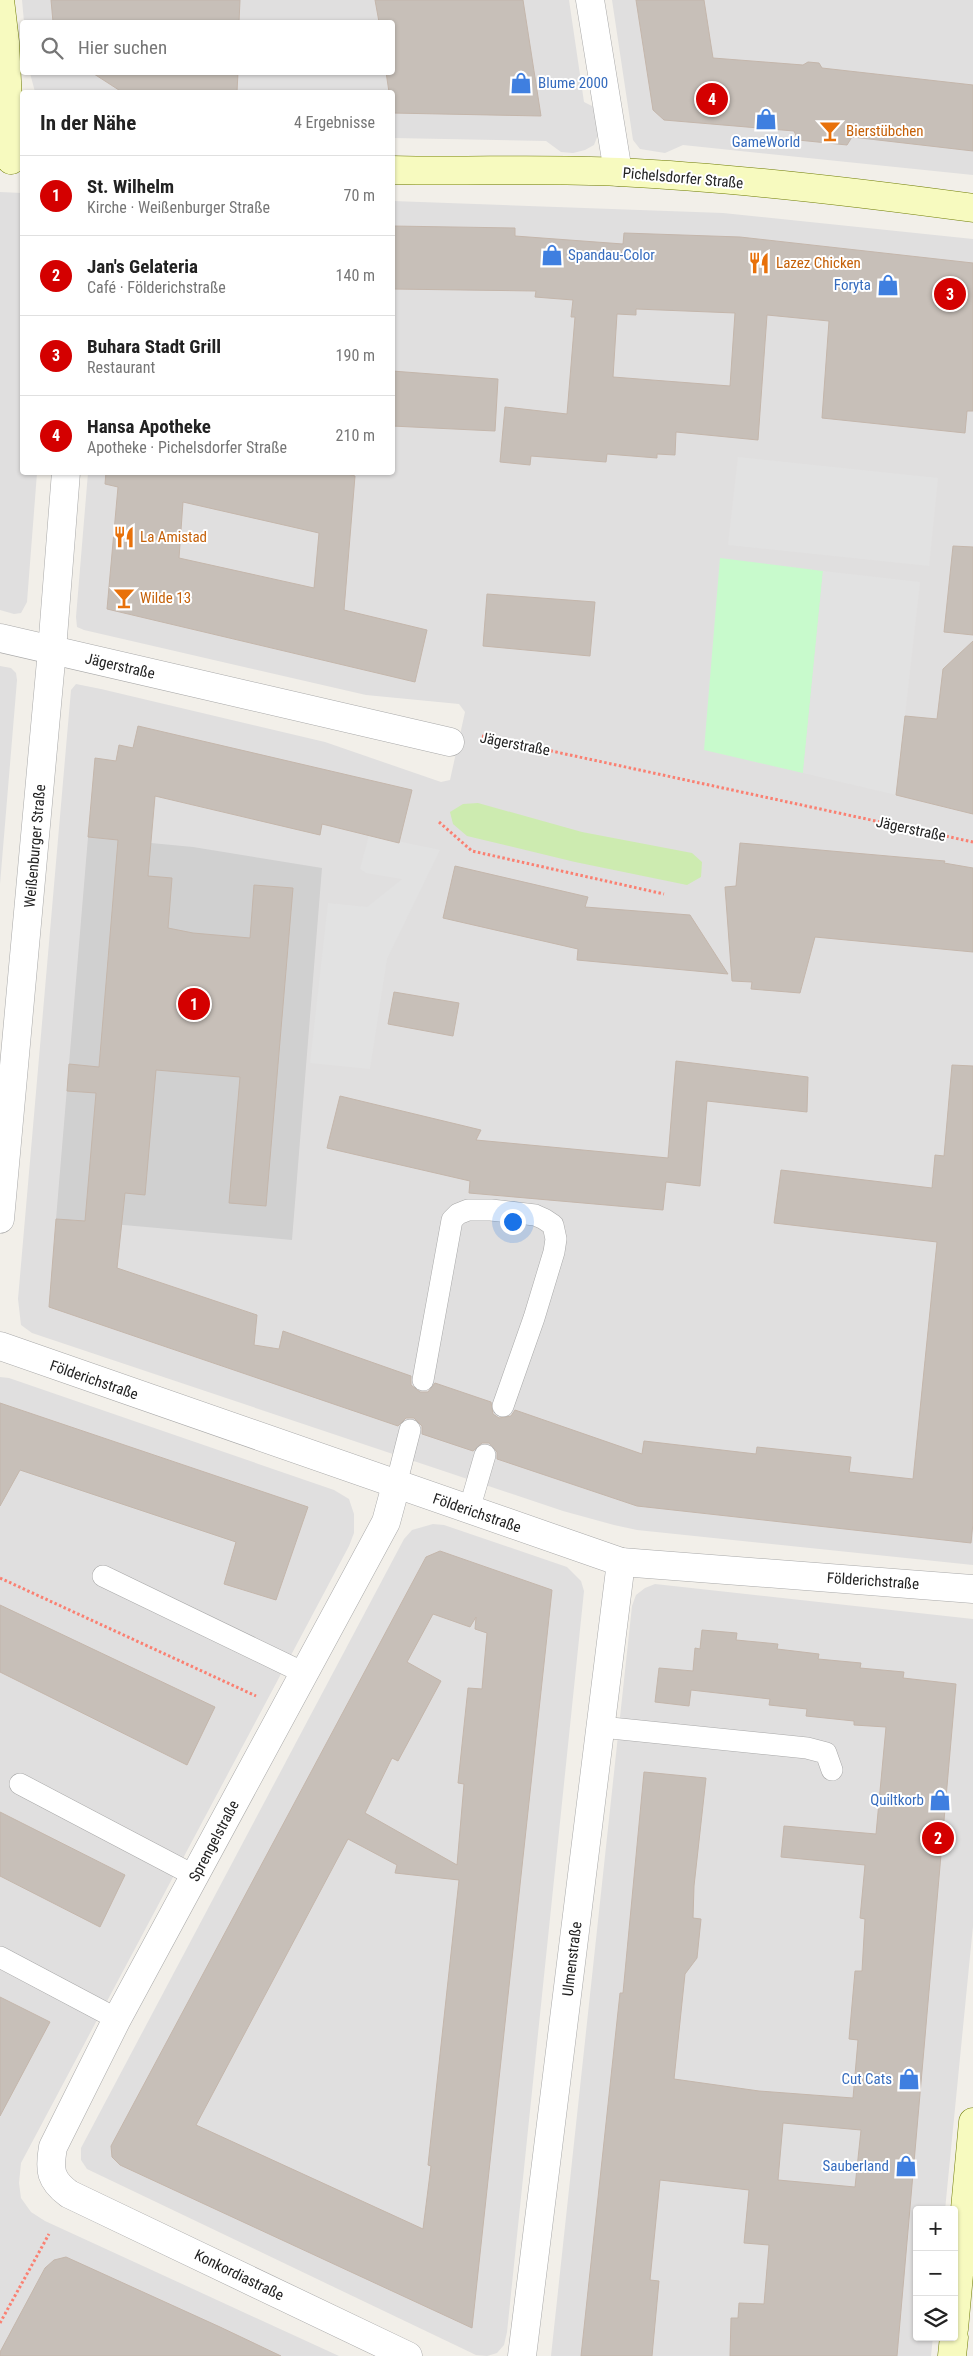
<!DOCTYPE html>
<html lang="de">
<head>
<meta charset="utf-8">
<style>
	body { margin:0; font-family:"Roboto Condensed",sans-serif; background:#f2f2f2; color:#222 }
	.controls { position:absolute; right:15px; bottom:15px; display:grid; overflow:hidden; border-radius:5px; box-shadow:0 1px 4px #0004 }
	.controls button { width:45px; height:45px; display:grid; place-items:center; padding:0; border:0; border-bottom:1px solid #e0e0e0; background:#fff; color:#222; font:25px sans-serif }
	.you { position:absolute; left:512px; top:1221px; width:18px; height:18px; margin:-12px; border:4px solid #fff; border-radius:50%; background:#1a73e8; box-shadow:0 0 0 8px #1a73e833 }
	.badge { display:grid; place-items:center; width:32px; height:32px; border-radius:50%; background:#d40000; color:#fff; font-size:16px; font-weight:700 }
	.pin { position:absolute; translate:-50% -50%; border:2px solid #fff; box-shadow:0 1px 5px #0006 }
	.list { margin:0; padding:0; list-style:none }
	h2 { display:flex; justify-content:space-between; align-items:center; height:65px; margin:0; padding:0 20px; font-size:21px }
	h2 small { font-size:16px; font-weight:400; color:#767676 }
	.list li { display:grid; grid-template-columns:32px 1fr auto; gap:15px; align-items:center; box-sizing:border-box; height:80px; padding:0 20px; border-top:1px solid #e0e0e0 }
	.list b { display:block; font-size:19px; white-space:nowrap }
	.list p { margin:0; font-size:16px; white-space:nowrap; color:#767676 }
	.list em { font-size:16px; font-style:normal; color:#767676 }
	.icon { flex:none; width:28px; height:28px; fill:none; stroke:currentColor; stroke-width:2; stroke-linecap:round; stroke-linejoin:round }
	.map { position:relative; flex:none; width:973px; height:2356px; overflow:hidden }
	.search { position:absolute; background:#fff; box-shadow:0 1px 4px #0004; left:20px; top:20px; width:375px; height:55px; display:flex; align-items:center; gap:12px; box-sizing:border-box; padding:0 18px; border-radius:5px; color:#767676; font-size:19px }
	.panel { position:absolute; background:#fff; box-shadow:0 1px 4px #0004; left:20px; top:90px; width:375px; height:385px; border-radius:5px }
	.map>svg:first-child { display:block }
	.residential { fill:#e0dfdf }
	.religious { fill:#d0d0d0 }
	.grass { fill:#cdebb0 }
	.park { fill:#c8facc }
	.parking { fill:#e2e2e2 }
	.building { fill:#c7bfb8; stroke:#c4b6ab; fill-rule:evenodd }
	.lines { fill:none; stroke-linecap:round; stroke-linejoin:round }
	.lane-casing { stroke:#a9a9a9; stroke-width:22 }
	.street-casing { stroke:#a9a9a9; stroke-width:29 }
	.secondary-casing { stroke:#707d05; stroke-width:29 }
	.path { stroke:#fa8072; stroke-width:3; stroke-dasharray:2.5 2.5; stroke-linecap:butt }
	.lane { stroke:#fff; stroke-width:21 }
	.street { stroke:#fff; stroke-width:28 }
	.secondary { stroke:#f7fabf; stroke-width:28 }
	.labels { text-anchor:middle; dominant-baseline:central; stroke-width:4; stroke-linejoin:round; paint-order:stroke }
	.shop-label { font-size:15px; fill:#366cbe; stroke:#fff; text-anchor:end }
	.food-label { font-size:15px; fill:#c56008; stroke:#fff; text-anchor:start }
	.street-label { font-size:15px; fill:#222; stroke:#fff }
</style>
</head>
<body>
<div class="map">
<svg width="973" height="2356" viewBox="0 0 973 2356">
	<rect width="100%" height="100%" fill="#f2efe9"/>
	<g class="residential">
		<polygon points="22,0 569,0 584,102 596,108 598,135 594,145 585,150 573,153 561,152 546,141 393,138 392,92 35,92 30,73 392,72 392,22 24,22"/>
		<polygon points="612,0 973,0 973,175 683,145 665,153 640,149 633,140"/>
		<polygon points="0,192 22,193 22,472 37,473 27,602 21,613 14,614 0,610"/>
		<polygon points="393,201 723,213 973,239 973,1565 637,1530 614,1525 563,1511 32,1333 21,1325 18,1299 71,690 76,684 101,689 325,742 441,782 450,780 465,712 459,704 366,695 84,630 77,627 76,617 88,473 392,472"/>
		<polygon points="0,666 11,668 16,673 17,680 0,884"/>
		<polygon points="0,1377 9,1378 334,1490 349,1499 354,1514 354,1533 349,1546 21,2163 19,2183 21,2198 31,2212 45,2221 339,2356 0,2356"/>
		<polygon points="433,1524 444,1525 567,1567 581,1581 584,1591 507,2332 504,2345 497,2353 487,2356 476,2355 87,2169 81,2160 81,2148 404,1539 412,1530"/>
		<polygon points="655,1584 973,1619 973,1926 945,2210 917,2210 917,2337 933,2337 931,2356 551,2356 632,1606 636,1595 645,1588"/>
	</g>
	<polygon class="religious" points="88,837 193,847 322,868 292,1240 56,1219"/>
	<polygon class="grass" points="478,803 582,832 692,853 702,862 701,877 687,885 575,862 467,836 453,824 450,812 463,804"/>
	<polygon class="park" points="720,558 823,571 803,773 704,750"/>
	<g class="parking">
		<polygon points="738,457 938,478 929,566 728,545"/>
		<polygon points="823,571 920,582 896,795 803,773"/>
		<polygon points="369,835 440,850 387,959 370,1069 310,1063 328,903 367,907 402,879 366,873 360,869"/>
	</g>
	<g class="building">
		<polygon points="51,0 240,0 239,22 53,22"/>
		<polygon points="375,0 523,0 541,116 392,113 392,92 389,92 386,72 392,72 392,22 379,22"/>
		<polygon points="636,0 704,0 713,58 803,65 808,62 819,63 822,68 973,85 973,151 852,137 847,145 798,140 794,131 664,120 653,110"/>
		<polygon points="91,72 238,72 237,92 122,92"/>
		<path d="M392,226L515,228V236L623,244L624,233L740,237L973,263V411H967L965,433L822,418L829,321L767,315L758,440L676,432L675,455L657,454V458L607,454L606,462L531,456L530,465L500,462L505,407L567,414L575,317H571L573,300L535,297L536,291L392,289ZM636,309L735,313L730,386L613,377L617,314L636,315Z"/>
		<polygon points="392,371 498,379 495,431 392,426"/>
		<path d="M106,472H340L355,476L344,610L427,630L415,682L107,609L118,487L105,484ZM183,502L319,533L314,588L179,558Z"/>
		<polygon points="953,546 973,547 973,635 944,632"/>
		<polygon points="487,594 595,602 590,656 483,646"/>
		<polygon points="973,641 973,814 896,795 905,716 937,719 943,669"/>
		<polygon points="138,726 412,790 399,843 322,824 320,835 155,796 148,876 172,878 168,928 193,933 250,938 254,885 293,888 266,1206 229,1203 240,1077 156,1070 145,1195 125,1193 117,1268 257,1315 254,1345 279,1349 283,1331 411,1376 411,1385 420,1392 428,1392 435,1383 491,1402 493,1414 499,1418 511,1416 515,1410 642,1454 644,1441 756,1454 757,1447 851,1457 849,1472 913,1479 937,1242 774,1223 781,1170 932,1188 935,1155 944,1156 952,1065 973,1066 973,1523 971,1543 637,1506 497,1459 497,1452 489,1443 482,1443 473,1451 422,1434 422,1426 414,1418 406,1418 398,1426 49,1307 56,1219 85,1221 96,1093 67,1091 69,1064 99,1067 118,840 88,837 95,758 116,761 119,745 133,748"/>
		<polygon points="740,843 945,861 944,863 973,868 973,952 815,937 800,993 751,989 752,982 732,981 725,887 736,886"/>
		<polygon points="455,866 588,897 585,907 690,915 728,974 577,960 578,949 443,918"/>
		<polygon points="394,992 459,1003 453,1036 388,1024"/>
		<polygon points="676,1061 808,1077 807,1112 707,1101 700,1186 666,1182 663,1210 469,1193 470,1181 327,1148 340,1096 481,1130 476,1140 668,1158"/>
		<polygon points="0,1403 308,1507 276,1600 224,1584 236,1542 20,1470 0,1506"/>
		<path d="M440,1551L552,1590L472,2328L120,2165L112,2157L111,2146L426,1557ZM433,1614L470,1627L476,1617L475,1629L487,1633L482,1689L468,1688L458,1783L464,1784L457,1865L365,1813L392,1758L398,1761L441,1681L407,1662ZM348,1839L397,1865L395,1873L459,1880L428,2165L431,2166L423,2229L196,2125Z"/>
		<polygon points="0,1605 215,1707 187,1765 0,1672"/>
		<path d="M702,1630L737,1633L736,1640L778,1644L777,1649L819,1654L818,1659L861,1663L860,1668L904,1672L903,1678L956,1684L897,2356H730L731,2318H738L739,2303L764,2304L769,2245L744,2243L749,2190L660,2180L650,2280L659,2281L652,2356H581L620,1993H623L644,1772L706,1778L694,1886L693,1918L701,1919L697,1958L685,1974L674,2079L759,2091L853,2098L858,2040L849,2039L855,1971H862L865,1919L860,1918L865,1865L781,1857L784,1826L876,1834L886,1727L854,1725V1721L806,1716L807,1709L769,1705L770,1699L691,1690L689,1706L655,1702L659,1668L693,1671L695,1648L700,1649ZM783,2123L861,2130L855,2187L778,2180Z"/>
		<polygon points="0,1812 125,1875 100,1927 0,1876"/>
		<polygon points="0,1997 50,2022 0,2116"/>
		<polygon points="66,2257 220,2327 281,2356 0,2356 0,2352 45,2268 54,2260"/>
	</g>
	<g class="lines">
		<g class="lane-casing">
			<g id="lane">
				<polyline points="423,1380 452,1220 458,1214 468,1210 491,1210 535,1215 544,1219 553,1225 556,1239 554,1252 534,1318 503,1406"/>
				<polyline points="396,1485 410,1430"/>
				<polyline points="469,1510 485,1455"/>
				<polyline points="103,1576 304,1673"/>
				<polyline points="601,1727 807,1748 826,1753 832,1770"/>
				<polyline points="20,1784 195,1876"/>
				<polyline points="0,1957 117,2019"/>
			</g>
		</g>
		<g class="street-casing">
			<g id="street">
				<polyline points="590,0 618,172"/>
				<polyline points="0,638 450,742"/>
				<polyline points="0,1219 52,650 66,472"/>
				<polyline points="0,1346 621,1562 973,1589"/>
				<path d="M396,1485L386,1522L117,2019L53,2147C49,2170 50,2180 69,2194L408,2356"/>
				<polyline points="522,2356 621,1562"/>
			</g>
		</g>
		<g class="secondary-casing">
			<g id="secondary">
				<polyline points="0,0 5,42 11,160"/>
				<path d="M392,170C468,172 544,168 619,172C738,178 856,192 973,208"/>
				<polyline points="954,2329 973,2122"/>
				<polyline points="952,2356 954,2337"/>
			</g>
		</g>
		<g class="path">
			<polyline points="482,736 973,842"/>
			<polyline points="439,822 472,851 664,894"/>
			<polyline points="0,1578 256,1696"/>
			<polyline points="0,2323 49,2234"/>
		</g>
		<use href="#lane" class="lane"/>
		<use href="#street" class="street"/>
		<use href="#secondary" class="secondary"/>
	</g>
	<defs>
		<g id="shop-bare" transform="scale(1.725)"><path d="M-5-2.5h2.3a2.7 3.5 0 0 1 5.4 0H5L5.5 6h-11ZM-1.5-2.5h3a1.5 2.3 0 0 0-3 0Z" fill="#3f7fe0" stroke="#fff" stroke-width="2.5" paint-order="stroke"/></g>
		<g id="bar-bare" transform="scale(1.725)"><path d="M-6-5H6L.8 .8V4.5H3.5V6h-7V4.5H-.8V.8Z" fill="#e8710a" stroke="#fff" stroke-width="2.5" paint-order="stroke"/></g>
		<g id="restaurant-bare" transform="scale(1.725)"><path d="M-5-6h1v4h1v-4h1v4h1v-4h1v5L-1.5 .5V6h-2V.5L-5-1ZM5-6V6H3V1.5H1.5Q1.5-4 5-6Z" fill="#e8710a" stroke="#fff" stroke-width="2.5" paint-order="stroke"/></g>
	</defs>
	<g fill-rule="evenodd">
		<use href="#shop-bare" x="521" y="83"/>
		<use href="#shop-bare" x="766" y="119"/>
		<use href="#bar-bare" x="830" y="131"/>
		<use href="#shop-bare" x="552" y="255"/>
		<use href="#restaurant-bare" x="759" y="263"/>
		<use href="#shop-bare" x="888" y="285"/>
		<use href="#restaurant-bare" x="124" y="537"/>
		<use href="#bar-bare" x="124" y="598"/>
		<use href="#shop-bare" x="940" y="1800"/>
		<use href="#shop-bare" x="909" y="2079"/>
		<use href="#shop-bare" x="906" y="2166"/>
	</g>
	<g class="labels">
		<g class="shop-label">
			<text x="538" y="83" text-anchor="start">Blume 2000</text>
			<text x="766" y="142" text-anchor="middle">GameWorld</text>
			<text x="568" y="255" text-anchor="start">Spandau-Color</text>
			<text x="871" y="285">Foryta</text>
			<text x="924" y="1800">Quiltkorb</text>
			<text x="892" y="2079">Cut Cats</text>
			<text x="889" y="2166">Sauberland</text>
		</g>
		<g class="food-label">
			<text x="846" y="131">Bierstübchen</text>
			<text x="776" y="263">Lazez Chicken</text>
			<text x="140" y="537">La Amistad</text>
			<text x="140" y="598">Wilde 13</text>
		</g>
		<g class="street-label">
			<text transform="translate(683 178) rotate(5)">Pichelsdorfer Straße</text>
			<text transform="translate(120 666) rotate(13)">Jägerstraße</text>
			<text transform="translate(515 744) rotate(11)">Jägerstraße</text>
			<text transform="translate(911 829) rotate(12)">Jägerstraße</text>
			<text transform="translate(35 846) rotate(-85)">Weißenburger Straße</text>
			<text transform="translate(94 1380) rotate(19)">Földerichstraße</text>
			<text transform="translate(477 1513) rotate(19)">Földerichstraße</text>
			<text transform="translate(873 1581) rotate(4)">Földerichstraße</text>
			<text transform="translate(214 1841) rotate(-62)">Sprengelstraße</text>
			<text transform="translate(572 1959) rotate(-83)">Ulmenstraße</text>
			<text transform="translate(239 2275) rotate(26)">Konkordiastraße</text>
		</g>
	</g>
</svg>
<div class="controls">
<button>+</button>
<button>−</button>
<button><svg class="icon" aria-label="layers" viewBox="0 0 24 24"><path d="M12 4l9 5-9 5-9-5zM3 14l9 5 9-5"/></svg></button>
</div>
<div class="you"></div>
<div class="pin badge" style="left:194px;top:1004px">1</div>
<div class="pin badge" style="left:938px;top:1838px">2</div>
<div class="pin badge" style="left:950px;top:294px">3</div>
<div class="pin badge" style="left:712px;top:99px">4</div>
<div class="search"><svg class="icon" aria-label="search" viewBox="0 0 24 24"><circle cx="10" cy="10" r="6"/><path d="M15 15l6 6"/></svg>Hier suchen</div>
<section class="panel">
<h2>In der Nähe<small>4 Ergebnisse</small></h2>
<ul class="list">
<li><span class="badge">1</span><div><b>St. Wilhelm</b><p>Kirche · Weißenburger Straße</p></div><em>70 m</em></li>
<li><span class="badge">2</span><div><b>Jan's Gelateria</b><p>Café · Földerichstraße</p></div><em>140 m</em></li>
<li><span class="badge">3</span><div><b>Buhara Stadt Grill</b><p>Restaurant</p></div><em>190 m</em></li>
<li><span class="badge">4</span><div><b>Hansa Apotheke</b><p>Apotheke · Pichelsdorfer Straße</p></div><em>210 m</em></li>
</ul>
</section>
</div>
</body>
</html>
